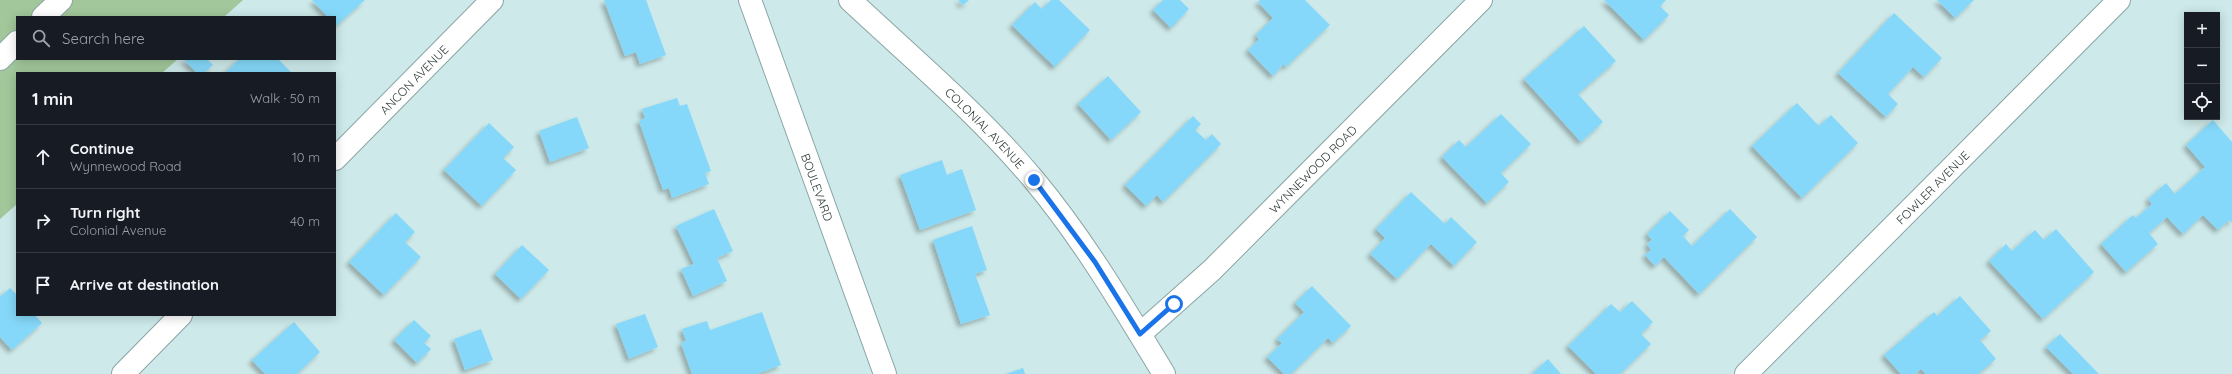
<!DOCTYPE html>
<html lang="en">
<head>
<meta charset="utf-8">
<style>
	body { margin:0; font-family:Quicksand,sans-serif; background:#242831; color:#f1f3f6 }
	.controls { position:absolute; right:12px; top:12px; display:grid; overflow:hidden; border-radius:0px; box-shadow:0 2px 10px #0003 }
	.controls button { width:36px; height:36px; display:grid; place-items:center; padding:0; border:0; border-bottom:1px solid #363941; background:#171b24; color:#f1f3f6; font:20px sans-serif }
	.stop { position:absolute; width:12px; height:12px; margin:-9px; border:3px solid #1a73e8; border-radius:50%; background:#fff }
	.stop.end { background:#1a73e8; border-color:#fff; box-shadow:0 1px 4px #0008 }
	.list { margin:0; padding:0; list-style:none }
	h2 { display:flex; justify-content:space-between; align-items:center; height:52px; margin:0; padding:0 16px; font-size:17px }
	h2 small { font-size:13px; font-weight:400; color:#9ea1a6 }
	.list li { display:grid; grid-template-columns:26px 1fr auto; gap:12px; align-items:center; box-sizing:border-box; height:64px; padding:0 16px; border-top:1px solid #363941 }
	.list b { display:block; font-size:15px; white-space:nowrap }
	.list p { margin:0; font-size:13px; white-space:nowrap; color:#9ea1a6 }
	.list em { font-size:13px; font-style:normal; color:#9ea1a6 }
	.icon { flex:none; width:22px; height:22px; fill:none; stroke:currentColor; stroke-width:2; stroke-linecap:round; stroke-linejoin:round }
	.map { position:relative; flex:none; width:2232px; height:374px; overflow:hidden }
	.search { position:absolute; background:#171b24; box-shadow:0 2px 10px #0003; left:16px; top:16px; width:320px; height:44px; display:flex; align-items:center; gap:10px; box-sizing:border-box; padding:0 14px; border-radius:0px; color:#9ea1a6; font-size:15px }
	.panel { position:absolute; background:#171b24; box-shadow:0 2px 10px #0003; left:16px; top:72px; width:320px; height:244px; border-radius:0px }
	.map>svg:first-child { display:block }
	.green { fill:#a2c79b }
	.building { fill:#85d8f9; filter:url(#shadow) }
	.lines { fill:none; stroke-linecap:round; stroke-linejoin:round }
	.minor-casing { stroke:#8ba5a5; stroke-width:24 }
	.minor { stroke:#fff; stroke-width:22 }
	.route { stroke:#1a73e8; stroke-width:5 }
	.labels { text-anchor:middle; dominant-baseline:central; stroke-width:3; stroke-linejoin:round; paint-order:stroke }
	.street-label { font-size:12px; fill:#2f3a3a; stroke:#daf6f6 }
</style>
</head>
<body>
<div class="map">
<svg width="2232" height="374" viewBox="0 0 2232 374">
	<defs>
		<filter id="shadow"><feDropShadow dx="-3.5" dy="3.5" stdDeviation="2" flood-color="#0004"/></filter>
	</defs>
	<rect width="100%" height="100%" fill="#cde9e9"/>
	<polygon class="green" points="0,0 243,0 224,17 17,17 17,59 178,59 162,73 17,73 17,204 0,219"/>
	<g class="building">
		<polygon points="312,0 365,0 336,26 335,17 328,17"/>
		<polygon points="604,0 646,0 666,55 640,64 636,52 625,56"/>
		<polygon points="958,0 969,0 963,5"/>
		<polygon points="1051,0 1059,0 1090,30 1055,67 1012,25 1035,2 1042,9"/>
		<polygon points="1163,0 1180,0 1189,9 1171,28 1153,10"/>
		<polygon points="1260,0 1305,0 1330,25 1286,67 1284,64 1273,76 1248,50 1259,39 1256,35 1273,18 1258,2"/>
		<polygon points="1604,0 1666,0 1660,6 1669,15 1644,40"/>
		<polygon points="1937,0 1974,0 1955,18"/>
		<polygon points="1894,13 1942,58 1924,77 1913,67 1888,94 1898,104 1886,117 1838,73"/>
		<polygon points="1584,26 1616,61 1578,94 1603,122 1581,142 1524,79"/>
		<polygon points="183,59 207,59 213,65 204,73 197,73"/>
		<polygon points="239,59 278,59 292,73 225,73"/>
		<polygon points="1108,76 1141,112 1111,140 1078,104"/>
		<polygon points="677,98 680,106 687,104 711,171 705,173 709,184 672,198 669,188 663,190 639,121 645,118 642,109"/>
		<polygon points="1797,103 1819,126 1831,115 1858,143 1802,198 1752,146"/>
		<polygon points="1501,114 1531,144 1501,173 1509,182 1487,203 1442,157 1459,140 1466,147"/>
		<polygon points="1193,116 1201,124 1195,130 1206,140 1212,134 1221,144 1163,202 1157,195 1146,206 1125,185"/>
		<polygon points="577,117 589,148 550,162 539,131"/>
		<polygon points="2213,120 2232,142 2232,223 2229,220 2218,230 2203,215 2183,234 2167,217 2149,233 2158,244 2126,272 2101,244 2133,215 2136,218 2152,204 2148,199 2166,183 2175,194 2205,167 2186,145"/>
		<polygon points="489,123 514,147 503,158 516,170 482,206 444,170"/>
		<polygon points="942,160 947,175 962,169 976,210 920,230 900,175"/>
		<polygon points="1411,192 1445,224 1451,217 1477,242 1454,266 1431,244 1397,279 1370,254 1385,238 1376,229"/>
		<polygon points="714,209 733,251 717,258 727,281 693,296 681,269 694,264 676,226"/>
		<polygon points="1730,209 1757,237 1699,294 1664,257 1655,266 1645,255 1651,250 1647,244 1652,240 1647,234 1670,211 1689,230 1683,236 1692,246"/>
		<polygon points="396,213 415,232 405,242 421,257 384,295 349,262"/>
		<polygon points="972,226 987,270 975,274 990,315 961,324 933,240"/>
		<polygon points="2056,229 2094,272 2043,319 1989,261 2006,244 2012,251 2035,230 2044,240"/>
		<polygon points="522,245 549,270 521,299 495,274"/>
		<polygon points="1312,286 1351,326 1333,343 1328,338 1291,374 1284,374 1267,357 1282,343 1277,339 1304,312 1295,303"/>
		<polygon points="10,288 17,295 17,315 35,315 42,323 12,350 0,337 0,297"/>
		<polygon points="1960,296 1991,331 1980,340 1996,359 1978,374 1926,374 1921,369 1915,374 1901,374 1884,355 1934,312 1937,316"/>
		<polygon points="1632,301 1653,322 1641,334 1651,344 1620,374 1596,374 1568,346 1611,304 1620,312"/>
		<polygon points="762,312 781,365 757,374 692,374 681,343 686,341 682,329 707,321 710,330"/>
		<polygon points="645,314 658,347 629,359 616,324"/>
		<polygon points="414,320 431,336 424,343 431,349 417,363 394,340"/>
		<polygon points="294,322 320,352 297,374 265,374 252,360"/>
		<polygon points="481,329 493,360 465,370 454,339"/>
		<polygon points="2060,334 2099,374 2073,374 2046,347"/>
		<polygon points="1548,359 1561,374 1532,374"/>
		<polygon points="1023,368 1025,374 1006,374"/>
	</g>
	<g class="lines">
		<g class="minor-casing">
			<g id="minor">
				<path id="s1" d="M750,0L885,374"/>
				<path id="s2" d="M850,0C912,58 979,114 1034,180C1084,240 1124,308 1164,374"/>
				<polyline points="43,17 61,0"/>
				<polyline points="0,59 17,42"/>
				<path id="s3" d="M335,159L492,0"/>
				<path id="s4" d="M1140,334L1212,270L1481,0"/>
				<polyline points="123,374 181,315"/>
				<path id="s5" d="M1746,374L2119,0"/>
			</g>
		</g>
		<use href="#minor" class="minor"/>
	</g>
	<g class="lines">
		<polyline class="route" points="1034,180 1095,262 1140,334 1174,304"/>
	</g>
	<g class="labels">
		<g class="street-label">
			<text stroke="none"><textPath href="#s3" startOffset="112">ANCON AVENUE</textPath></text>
			<text stroke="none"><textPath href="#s2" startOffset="186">COLONIAL AVENUE</textPath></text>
			<text stroke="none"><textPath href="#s4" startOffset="239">WYNNEWOOD ROAD</textPath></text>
			<text stroke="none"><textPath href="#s1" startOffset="199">BOULEVARD</textPath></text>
			<text stroke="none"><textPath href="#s5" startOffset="264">FOWLER AVENUE</textPath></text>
		</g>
	</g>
</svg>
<div class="controls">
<button>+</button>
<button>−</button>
<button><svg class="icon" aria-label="locate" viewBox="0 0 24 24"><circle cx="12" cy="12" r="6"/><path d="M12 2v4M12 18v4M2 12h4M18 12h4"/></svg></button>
</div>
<div class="stop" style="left:1174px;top:304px"></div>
<div class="stop end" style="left:1034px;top:180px"></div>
<div class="search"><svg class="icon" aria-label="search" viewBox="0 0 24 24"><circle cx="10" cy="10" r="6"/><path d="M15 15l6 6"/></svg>Search here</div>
<section class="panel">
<h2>1 min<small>Walk · 50 m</small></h2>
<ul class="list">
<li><svg class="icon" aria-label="ahead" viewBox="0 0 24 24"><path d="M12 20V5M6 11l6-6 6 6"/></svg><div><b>Continue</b><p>Wynnewood Road</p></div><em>10 m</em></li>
<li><svg class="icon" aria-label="right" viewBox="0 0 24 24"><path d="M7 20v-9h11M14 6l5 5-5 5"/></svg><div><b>Turn right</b><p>Colonial Avenue</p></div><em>40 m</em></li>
<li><svg class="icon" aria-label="arrive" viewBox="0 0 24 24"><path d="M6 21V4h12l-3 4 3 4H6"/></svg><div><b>Arrive at destination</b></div></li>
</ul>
</section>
</div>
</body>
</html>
